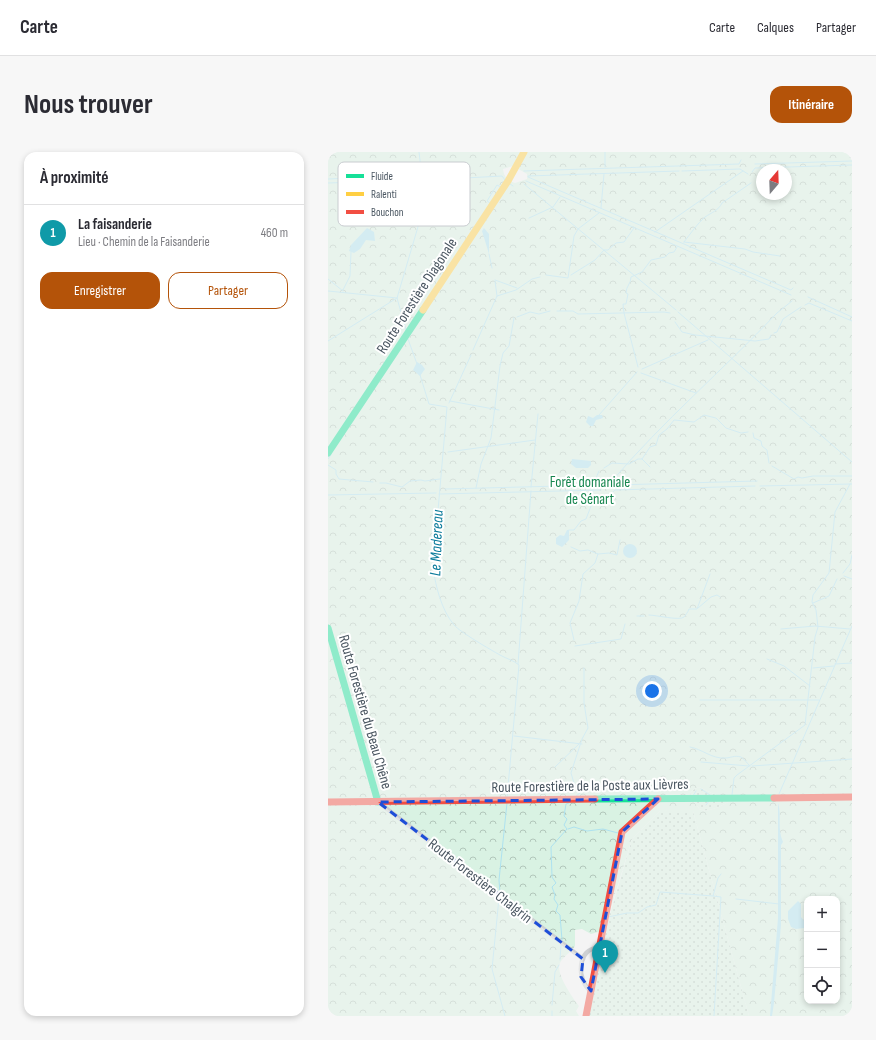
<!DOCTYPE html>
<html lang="fr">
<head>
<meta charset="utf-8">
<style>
	body { margin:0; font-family:"Sofia Sans Condensed",sans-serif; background:#f7f7f7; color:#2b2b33 }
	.controls { position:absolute; right:12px; bottom:12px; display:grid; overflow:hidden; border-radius:8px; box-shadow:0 2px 6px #0003 }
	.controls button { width:36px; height:36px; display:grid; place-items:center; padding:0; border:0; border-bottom:1px solid #e1e1e2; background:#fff; color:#2b2b33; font:20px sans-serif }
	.compass { position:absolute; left:428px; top:12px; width:36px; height:36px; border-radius:50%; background:#fff; box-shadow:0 2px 6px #0003; rotate:19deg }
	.you { position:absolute; left:324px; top:539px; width:14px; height:14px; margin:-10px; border:3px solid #fff; border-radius:50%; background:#1a73e8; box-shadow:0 0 0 6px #1a73e833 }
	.badge { display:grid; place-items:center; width:26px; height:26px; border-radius:50%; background:#b45309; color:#fff; font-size:13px; font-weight:700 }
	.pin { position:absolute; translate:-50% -33px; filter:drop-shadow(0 1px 2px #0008) }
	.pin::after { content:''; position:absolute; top:21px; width:14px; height:12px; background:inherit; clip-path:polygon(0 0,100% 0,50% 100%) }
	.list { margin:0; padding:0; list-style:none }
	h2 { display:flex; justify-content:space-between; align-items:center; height:52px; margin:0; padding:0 16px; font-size:17px }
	h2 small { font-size:13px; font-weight:400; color:#7c7c81 }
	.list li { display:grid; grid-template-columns:26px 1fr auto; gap:12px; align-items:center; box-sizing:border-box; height:56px; padding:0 16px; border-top:1px solid #e1e1e2 }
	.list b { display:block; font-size:15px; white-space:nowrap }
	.list p { margin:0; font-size:13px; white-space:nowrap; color:#7c7c81 }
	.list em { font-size:13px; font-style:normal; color:#7c7c81 }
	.actions { display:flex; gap:8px; padding:12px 16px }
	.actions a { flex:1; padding:9px 0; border:1px solid #b45309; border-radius:12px; text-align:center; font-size:14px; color:#b45309 }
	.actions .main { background:#b45309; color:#fff }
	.icon { flex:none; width:22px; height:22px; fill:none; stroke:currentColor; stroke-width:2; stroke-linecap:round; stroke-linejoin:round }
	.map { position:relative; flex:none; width:524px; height:864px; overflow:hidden; border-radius:12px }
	header { display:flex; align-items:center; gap:24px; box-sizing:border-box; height:56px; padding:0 20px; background:#fff; border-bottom:1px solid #e1e1e2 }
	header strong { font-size:19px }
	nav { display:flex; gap:22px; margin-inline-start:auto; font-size:14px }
	.intro { display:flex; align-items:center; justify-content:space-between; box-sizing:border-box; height:96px; padding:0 24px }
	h1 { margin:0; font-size:28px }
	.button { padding:10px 18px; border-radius:12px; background:#b45309; color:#fff; font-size:14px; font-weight:700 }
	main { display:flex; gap:24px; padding:0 24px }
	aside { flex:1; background:#fff; border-radius:12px; box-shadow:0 2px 6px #0003 }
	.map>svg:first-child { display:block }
	.grass { fill:url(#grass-dots) }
	.forest { fill:url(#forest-crowns); fill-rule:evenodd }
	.water { fill:#aee2f0 }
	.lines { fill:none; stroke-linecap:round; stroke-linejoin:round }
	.stream { stroke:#aee2f0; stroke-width:1 }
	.street { stroke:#ced0d2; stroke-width:4.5 }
	.fast { stroke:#16e098; stroke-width:7 }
	.slow { stroke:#ffcf43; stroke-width:7 }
	.jam { stroke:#f24e42; stroke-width:7 }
	.marked { fill:none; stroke:#1d4ed8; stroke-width:3; stroke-dasharray:8 5; stroke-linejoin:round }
	.labels { text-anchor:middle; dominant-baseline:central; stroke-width:4; stroke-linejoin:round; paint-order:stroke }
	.street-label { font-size:15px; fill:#4a5661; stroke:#fff }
	.park-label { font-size:15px; fill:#17864f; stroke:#fff }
	.water-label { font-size:16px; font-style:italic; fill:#0c7c9b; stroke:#fff }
	.key { fill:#fff; stroke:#c9ccd0; stroke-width:1 }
	.key-label { font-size:11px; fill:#4a5661 }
</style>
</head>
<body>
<header>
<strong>Carte</strong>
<nav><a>Carte</a><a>Calques</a><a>Partager</a></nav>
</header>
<div class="intro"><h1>Nous trouver</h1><a class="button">Itinéraire</a></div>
<main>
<aside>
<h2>À proximité<small></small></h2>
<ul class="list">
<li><span class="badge" style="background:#0f9aa8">1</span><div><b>La faisanderie</b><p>Lieu · Chemin de la Faisanderie</p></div><em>460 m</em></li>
</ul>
<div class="actions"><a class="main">Enregistrer</a><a>Partager</a></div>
</aside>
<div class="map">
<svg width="524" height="864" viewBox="0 0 524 864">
	<defs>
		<pattern id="grass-dots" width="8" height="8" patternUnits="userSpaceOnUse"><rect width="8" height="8" fill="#d9f2e3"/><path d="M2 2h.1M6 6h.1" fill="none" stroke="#b2c7bb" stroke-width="1.8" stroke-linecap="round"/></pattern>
		<pattern id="forest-crowns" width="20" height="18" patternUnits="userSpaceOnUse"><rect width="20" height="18" fill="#d9f2e3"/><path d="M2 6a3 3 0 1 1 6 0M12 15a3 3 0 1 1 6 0" fill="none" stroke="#b2c7bb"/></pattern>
	</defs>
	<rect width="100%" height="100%" fill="#f4f4f4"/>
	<g class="grass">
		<path d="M371,635L401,649C395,654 381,660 374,658C370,657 372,657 369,654C363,646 357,640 371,635Z"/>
		<polygon points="332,659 365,659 421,864 260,864 280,769 304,687"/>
	</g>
	<path class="forest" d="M0,0H524V864H421L365,659H332L304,687L279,769L274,779L263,782L254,777L247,778V794C243,800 235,805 232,811C227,821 245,846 251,854L248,859L251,864H0ZM185,14L199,22V27L187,31C180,29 176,25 175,17ZM434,18H458V42H434ZM371,635L401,649C395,654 381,660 374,658C370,657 372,657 369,654C363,646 357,640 371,635ZM479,747H509V849H479Z"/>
	<g class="water">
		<polygon points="39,76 46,80 47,89 38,88 32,97 26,101 21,99 23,93"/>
		<polygon points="156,76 161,82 161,102 154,79"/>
		<polygon points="89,210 94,213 97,217 92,224 85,218"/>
		<polygon points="269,263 274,263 275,266 268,268 265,274 262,274 258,270 260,264 265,266"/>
		<polygon points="244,307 263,309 263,313 260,316 248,316 243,312"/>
		<polygon points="239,378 241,378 241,388 234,395 228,392 228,386 232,383 236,384"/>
		<circle cx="302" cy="399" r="7"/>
		<path d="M450,651C454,663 449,677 455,690L453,693V773L446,851L444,864H442L450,766Z"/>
		<polygon points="470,749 473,752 473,765 477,770 476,776 468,777 463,775 460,767 460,759"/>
	</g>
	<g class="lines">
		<g class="stream">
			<polyline points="427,12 524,9"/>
			<polyline points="277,15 277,0"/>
			<polyline points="196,19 411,12 413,8"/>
			<polyline points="351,19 200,24 200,25 463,138 465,136"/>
			<polyline points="354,19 412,17 420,22"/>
			<polyline points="424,20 427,16 524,13"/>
			<polyline points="0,27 94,23"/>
			<polyline points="100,28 174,24 177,28"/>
			<polyline points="198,29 463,143"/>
			<polyline points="0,31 95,28"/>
			<polyline points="182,32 185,34"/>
			<polyline points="196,32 348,158"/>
			<polyline points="162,51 159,49 169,33 173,35"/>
			<polyline points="273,56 276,22"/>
			<polyline points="201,66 225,55 232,45"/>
			<polyline points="327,80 415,19"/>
			<polyline points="356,90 417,97 425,100 452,104"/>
			<path d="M356,90C363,81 369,72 377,65C383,61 391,58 394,51L423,31"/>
			<polyline points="161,102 164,116"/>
			<polyline points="218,123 240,126 246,84 250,77 271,61"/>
			<polyline points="243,123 267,108 276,98 280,98 288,91 296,90 306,76"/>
			<polyline points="0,127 15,139"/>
			<polyline points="167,128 189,136"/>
			<polyline points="167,129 169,144"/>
			<polyline points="15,138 22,124 23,100"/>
			<polyline points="0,139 69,146"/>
			<polyline points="480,145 524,165"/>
			<polyline points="477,153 481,151 524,169"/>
			<polyline points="229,159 245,159 250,162 336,160 342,161"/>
			<polyline points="350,160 524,310"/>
			<polyline points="189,165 202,160 211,162 222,159"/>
			<polyline points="347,170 354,180 367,183 427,189 441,187 443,183"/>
			<polyline points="78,178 69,146 97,51 91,0"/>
			<polyline points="446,181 449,180 455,167 473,155"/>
			<polyline points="80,187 89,212"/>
			<polyline points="0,189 69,146"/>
			<polyline points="145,198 169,144 188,138 204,127 212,125"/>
			<path d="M310,215L296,161L295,152H298L300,142L298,141C298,134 303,132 303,125L314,120L323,108L337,105L341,101L346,100L349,95"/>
			<polyline points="314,217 380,188"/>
			<polyline points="313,221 368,241"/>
			<path d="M92,223L101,252L119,255L105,416C108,435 113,457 126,473C132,480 163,498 172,503C179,507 185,508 191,513L179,646"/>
			<polyline points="122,249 171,258"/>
			<polyline points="121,251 143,203"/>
			<polyline points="271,263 309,220"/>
			<polyline points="425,281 426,286 433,289 434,294 439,298 441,311"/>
			<polyline points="120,300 207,288"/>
			<polyline points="0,307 3,303"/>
			<polyline points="314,307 322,315"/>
			<polyline points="0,313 8,318 8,322 11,327 45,330"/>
			<polyline points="444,314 466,327 470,325 474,326 485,324 524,324"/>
			<polyline points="276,316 284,311 301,312 310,307 314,307 322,295 328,293 331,283 339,277 346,268 366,270 376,263 388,266 398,276 413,281 420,280"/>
			<path d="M280,327L284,329C335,269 395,218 449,161L464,149"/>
			<polyline points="285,330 287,333 429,329"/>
			<polyline points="52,331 58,331 74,335 82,329 93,328 97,329 112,327"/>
			<polyline points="265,333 271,319"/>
			<polyline points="432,334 524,332"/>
			<polyline points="203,335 210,262"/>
			<polyline points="148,336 153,312 163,286 172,214 175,201 181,194 186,166"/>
			<polyline points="117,337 271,333 274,328"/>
			<polyline points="284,341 287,338 427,334"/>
			<polyline points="111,342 273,338"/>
			<polyline points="0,343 108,341"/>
			<polyline points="241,378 246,378 253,369 258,367 263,354 265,338"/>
			<polyline points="243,395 252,399 260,398 270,402 267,411 255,422 251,449 242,471 246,488"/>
			<polyline points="270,402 281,401 289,403 292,388"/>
			<polyline points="515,421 522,412 524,403"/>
			<polyline points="516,424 524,427"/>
			<polyline points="485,451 501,444 509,427"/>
			<polyline points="370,456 383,445 389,443 392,445"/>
			<path d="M321,463C328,463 352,469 356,465C357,464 360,460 361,457H369L382,422"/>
			<polyline points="309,464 316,464"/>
			<polyline points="453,477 487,474 522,477"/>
			<polyline points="247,494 293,487 297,472"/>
			<polyline points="439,507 456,514 482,534"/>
			<polyline points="190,512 203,339"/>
			<polyline points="507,512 524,511"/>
			<polyline points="485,516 506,514"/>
			<polyline points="372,548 491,548"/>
			<polyline points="186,584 254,592"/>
			<path d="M362,595C374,597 384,607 397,606C403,606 406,603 413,605C416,607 419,611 422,614"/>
			<polyline points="373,610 421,614"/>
			<polyline points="424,614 524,607"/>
			<polyline points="227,615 251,592"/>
			<polyline points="373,637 382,643"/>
			<polyline points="451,642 524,474"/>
			<polyline points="404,643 406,626 409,623 477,573 487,485 490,475 488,458 484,450 485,443 501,421 507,360 522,332"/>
			<polyline points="365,644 368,639"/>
			<polyline points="247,645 253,640 246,631 243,621 254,587 260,576 256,551 256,516"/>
			<polyline points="378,653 381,649"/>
			<polyline points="240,677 246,675 259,679 275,677 290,681"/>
			<polyline points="172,741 171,728 179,651"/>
			<polyline points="171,746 164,817 177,864"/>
			<polyline points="408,747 451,752"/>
			<polyline points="280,765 299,761 310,761 319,755 328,753 332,740 385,744"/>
			<polyline points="234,788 232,763 228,759 230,753 226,747 227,743 224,735 228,731 224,725 223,695 239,677 236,673 239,667 236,664 238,652 241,651"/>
			<polyline points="232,808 233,793"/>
			<polyline points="224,853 227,820 231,813"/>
			<polyline points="224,864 224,859"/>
			<polyline points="386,864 393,745 385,744 390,726 393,722"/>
		</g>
		<g class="street">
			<polyline points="50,650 255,807"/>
			<path d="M263,839C248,829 249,795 271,796"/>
		</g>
		<g class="fast">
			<polyline points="0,301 95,158"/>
			<polyline points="0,476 50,650"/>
			<polyline points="267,647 446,646"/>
		</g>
		<polyline class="slow" points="95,158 180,29 196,0"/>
		<g class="jam">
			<polyline points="446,646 524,645"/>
			<polyline points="0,650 267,647"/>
			<polyline points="258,864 294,680 330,647"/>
		</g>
	</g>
	<path d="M0 0H524V864H0ZM330,647L294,680L263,839L253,825L255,807L50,650Z" fill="#f4f4f4" fill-opacity=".55" fill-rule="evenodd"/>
	<path class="marked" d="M330,647L294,680L263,839L253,825L255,807L50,650Z"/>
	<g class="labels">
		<g class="street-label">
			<text transform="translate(89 144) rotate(-57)">Route Forestière Diagonale</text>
			<text transform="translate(37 560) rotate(74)">Route Forestière du Beau Chêne</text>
			<text transform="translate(262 634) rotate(-1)">Route Forestière de la Poste aux Lièvres</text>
			<text transform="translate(152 729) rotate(38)">Route Forestière Chalgrin</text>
		</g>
		<g class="park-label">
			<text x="262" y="330">Forêt domaniale<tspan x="262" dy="17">de Sénart</tspan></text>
		</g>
		<g class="water-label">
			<text transform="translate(109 391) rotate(-88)">Le Madereau</text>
		</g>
	</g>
	<rect x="10" y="10" width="132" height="64" rx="6" class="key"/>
	<rect x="18" y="22" width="18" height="4" fill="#16e098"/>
	<rect x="18" y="40" width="18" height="4" fill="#ffcf43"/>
	<rect x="18" y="58" width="18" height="4" fill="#f24e42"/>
	<g class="key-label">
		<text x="43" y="28">Fluide</text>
		<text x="43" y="46">Ralenti</text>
		<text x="43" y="64">Bouchon</text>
	</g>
</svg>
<div class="controls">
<button>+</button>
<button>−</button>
<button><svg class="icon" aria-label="locate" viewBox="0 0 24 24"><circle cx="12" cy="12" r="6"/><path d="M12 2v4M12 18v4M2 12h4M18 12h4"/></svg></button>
</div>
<svg class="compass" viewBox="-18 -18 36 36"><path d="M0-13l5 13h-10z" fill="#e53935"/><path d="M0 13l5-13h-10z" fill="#7c7c81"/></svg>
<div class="you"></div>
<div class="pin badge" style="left:277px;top:821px;background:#0f9aa8">1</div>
</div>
</main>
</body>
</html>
